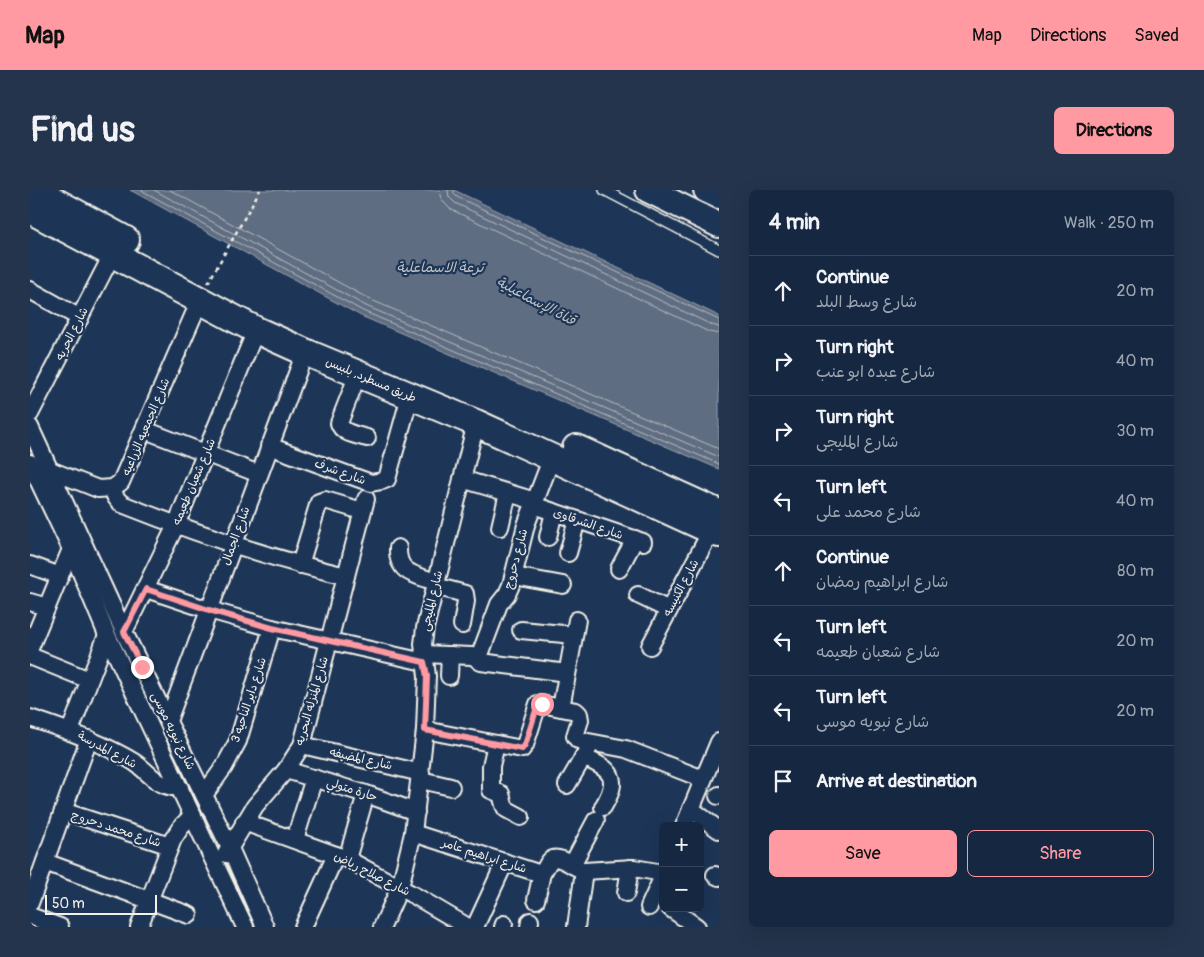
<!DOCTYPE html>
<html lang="en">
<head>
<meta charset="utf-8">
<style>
	body { margin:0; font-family:Pangolin,"Playpen Sans Arabic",sans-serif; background:#23344c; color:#f1f3f6 }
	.controls { position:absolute; right:15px; bottom:15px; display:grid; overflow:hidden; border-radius:8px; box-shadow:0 5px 20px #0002 }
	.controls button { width:45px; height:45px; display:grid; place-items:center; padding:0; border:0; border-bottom:1px solid #35445a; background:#162841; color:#f1f3f6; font:25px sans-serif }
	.scale { position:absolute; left:15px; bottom:12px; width:112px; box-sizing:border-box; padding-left:5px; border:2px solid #f4f1e8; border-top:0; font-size:14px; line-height:18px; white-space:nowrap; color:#f4f1e8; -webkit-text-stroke:4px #1d3557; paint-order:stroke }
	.stop { position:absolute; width:15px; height:15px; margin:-11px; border:4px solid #ff9aa2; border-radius:50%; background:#fff }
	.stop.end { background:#ff9aa2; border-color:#fff; box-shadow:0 1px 5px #0008 }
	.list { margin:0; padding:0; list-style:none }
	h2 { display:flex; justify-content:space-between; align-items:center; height:65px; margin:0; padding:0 20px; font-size:21px }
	h2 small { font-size:16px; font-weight:400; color:#9ea6b1 }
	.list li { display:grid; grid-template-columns:32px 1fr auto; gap:15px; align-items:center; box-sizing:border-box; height:70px; padding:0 20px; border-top:1px solid #35445a }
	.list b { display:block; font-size:19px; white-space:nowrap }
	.list p { margin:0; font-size:16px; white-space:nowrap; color:#9ea6b1 }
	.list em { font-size:16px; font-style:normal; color:#9ea6b1 }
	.actions { display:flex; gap:10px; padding:15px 20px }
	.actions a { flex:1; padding:11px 0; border:1px solid #ff9aa2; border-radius:8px; text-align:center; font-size:18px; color:#ff9aa2 }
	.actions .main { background:#ff9aa2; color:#111 }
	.icon { flex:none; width:28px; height:28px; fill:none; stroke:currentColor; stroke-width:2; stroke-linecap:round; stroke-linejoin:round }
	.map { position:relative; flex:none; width:689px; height:737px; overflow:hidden; border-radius:8px }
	header { display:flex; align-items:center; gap:30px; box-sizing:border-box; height:70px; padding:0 25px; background:#ff9aa2; color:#111 }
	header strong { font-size:24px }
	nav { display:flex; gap:28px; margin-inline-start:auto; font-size:18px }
	.intro { display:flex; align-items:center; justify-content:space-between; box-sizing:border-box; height:120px; padding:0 30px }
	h1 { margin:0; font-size:35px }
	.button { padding:12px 22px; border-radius:8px; background:#ff9aa2; color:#111; font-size:18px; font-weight:700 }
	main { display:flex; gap:30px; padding:0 30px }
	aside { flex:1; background:#162841; border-radius:8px; box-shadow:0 5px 20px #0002 }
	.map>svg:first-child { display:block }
	.water { fill:#5e6d82; stroke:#9aa2ab }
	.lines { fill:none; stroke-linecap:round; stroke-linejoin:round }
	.shore { stroke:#b8bcbf; stroke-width:1 }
	.lane-casing { stroke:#f4f1e8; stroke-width:12 }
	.street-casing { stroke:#f4f1e8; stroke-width:20 }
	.secondary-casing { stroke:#f4f1e8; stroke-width:28 }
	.primary-casing { stroke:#f4f1e8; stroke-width:30 }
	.path { stroke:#f4f1e8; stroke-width:2.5; stroke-dasharray:4 4; stroke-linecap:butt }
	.lane { stroke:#1d3557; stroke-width:9 }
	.street { stroke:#1d3557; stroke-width:16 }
	.secondary { stroke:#1d3557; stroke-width:24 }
	.primary { stroke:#1d3557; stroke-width:26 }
	.route { stroke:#ff9aa2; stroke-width:6 }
	.labels { text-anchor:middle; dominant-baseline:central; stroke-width:4.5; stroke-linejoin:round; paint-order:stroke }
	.street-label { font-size:12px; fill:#f4f1e8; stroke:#1d3557 }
	.water-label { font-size:14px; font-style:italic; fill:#c0c3c4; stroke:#1d3557 }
</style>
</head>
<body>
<header>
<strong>Map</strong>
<nav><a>Map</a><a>Directions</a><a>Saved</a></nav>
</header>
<div class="intro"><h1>Find us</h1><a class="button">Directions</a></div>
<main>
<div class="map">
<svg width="689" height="737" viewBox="0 0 689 737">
	<rect width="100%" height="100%" fill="#1d3557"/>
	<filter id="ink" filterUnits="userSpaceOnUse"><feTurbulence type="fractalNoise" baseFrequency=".02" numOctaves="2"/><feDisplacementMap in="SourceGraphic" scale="10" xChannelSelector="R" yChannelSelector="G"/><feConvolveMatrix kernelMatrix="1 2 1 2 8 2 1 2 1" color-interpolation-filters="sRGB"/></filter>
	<g filter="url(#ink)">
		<polygon class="water" points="100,0 424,0 689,126 689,279 331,126"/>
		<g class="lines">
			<g class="shore">
				<polyline points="111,0 333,121 689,274"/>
				<polyline points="124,0 336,116 689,267"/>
				<polyline points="140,0 339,109 689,259"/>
				<polyline points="410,0 412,10 420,19 679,142 689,144"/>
				<polyline points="418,0 419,7 425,13 682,135 689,137"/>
				<polyline points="424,0 424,4 427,7 689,130"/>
			</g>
			<g class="lane-casing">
				<polyline id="lane" points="574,0 689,60"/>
			</g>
			<g class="street-casing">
				<g id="street">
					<polyline points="0,100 50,128"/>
					<path d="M328,184L309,233C312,244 328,245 337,248"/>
					<polyline points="0,224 83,63"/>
					<polyline points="0,237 94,442 199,656 235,737"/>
					<polyline points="115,240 229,284"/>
					<polyline points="239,256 341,293 352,291 357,289 380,206"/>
					<polyline points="522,267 496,335 481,395 477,404 469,414 448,470 451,472 537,483"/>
					<polyline points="0,273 41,359 77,445 215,737"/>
					<polyline points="20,280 68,299 83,298 91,292 170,110"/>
					<polyline points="432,289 505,311"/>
					<path d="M83,298C84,306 86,309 92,314C165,343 239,368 316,386"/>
					<polyline points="503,315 613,352"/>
					<polyline points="470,337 478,303"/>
					<polyline points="518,347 524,322"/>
					<path d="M368,358C367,384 386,385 406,392"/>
					<polyline points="538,363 547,330"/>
					<polyline points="0,375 30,386"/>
					<polyline points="270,375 289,312 295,310 332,321"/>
					<polyline points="589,379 605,349"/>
					<polyline points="484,386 533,395"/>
					<polyline points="405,396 435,404 436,411 432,435"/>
					<polyline points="116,399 179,420 242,438 394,472"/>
					<polyline points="608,405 639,420"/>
					<polyline points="0,412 17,417"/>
					<polyline points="491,440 544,445"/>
					<polyline points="94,442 146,335 226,140"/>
					<polyline points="620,456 681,341"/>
					<polyline points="0,458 41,359"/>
					<polyline points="393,464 442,466"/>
					<polyline points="0,466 59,490"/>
					<polyline points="419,486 420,465"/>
					<polyline points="531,518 547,430"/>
					<path d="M0,528C34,539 73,553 104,572C123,585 124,596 150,598"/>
					<polyline points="138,531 275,162"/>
					<polyline points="395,540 492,559 495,555 508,514 511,514 546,521 549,524 550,530 545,546 548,550 596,559 673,589"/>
					<polyline points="40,541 77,445"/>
					<polyline points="466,554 461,576 461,600 471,604 474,615 476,619 491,627"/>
					<polyline points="272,555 391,583"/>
					<path d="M553,567C583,580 590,588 573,617"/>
					<polyline points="256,580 336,604 386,622"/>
					<polyline points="391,590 421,597"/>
					<polyline points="537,595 558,559"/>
					<polyline points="174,605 194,577 208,551 242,438"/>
					<polyline points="688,606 689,605"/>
					<polyline points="661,619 689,640"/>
					<polyline points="33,621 140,656"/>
					<polyline points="214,632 317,669 387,707 438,737"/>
					<polyline points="654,636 689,552"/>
					<path d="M383,643L508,683H512C516,679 517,673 521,670C529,664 545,678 554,681L604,678L633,683"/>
					<polyline points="265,649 284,588"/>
					<polyline points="196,664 225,616 256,580 272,555 336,309"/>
					<polyline points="317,669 336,604"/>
					<polyline points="15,672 159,725"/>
					<polyline points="542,675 566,630"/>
					<polyline points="685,685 689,687"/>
					<polyline points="596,703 600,678"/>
					<polyline points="506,710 512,683"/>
					<polyline points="0,713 59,549"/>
					<polyline points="619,717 633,686"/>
					<polyline points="640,718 667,737"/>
					<polyline points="0,726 30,737"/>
					<polyline points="109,737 143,649 151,637 163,625"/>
					<polyline points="273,737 306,665"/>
					<polyline points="352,737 370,697 383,643 395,540 397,486 393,454 395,438 446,233"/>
					<polyline points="445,737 475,672"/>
					<polyline points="473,737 474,734"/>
					<polyline points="499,737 500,731"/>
					<polyline points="546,737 554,681"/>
				</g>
			</g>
			<g class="secondary-casing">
				<g id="secondary">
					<polyline points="618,0 689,35"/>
					<polyline points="676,0 689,6"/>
				</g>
			</g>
			<g class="primary-casing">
				<g id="primary">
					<polyline points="4,0 96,50"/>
					<polyline points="0,20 226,140 275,162 446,233 689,344"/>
					<polyline points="546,258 689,323"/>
				</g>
			</g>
			<polyline class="path" points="178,93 230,0"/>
			<use href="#lane" class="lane"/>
			<use href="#street" class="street"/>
			<use href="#secondary" class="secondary"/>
			<use href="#primary" class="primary"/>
		</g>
	</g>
	<g class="lines" filter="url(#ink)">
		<polyline class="route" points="112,477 94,442 116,399 179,420 242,438 394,472 397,486 395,540 492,559 495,555 508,514 512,514"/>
	</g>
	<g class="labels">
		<g class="street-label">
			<text transform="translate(42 144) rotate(-63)">شارع الحريه</text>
			<text transform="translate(341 190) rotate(23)">طريق مسطرد, بلبيس</text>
			<text transform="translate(116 237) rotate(-67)">شارع الجمعيه الزراعيه</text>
			<text transform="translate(310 282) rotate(20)">شارع شرف</text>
			<text transform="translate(164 292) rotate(-67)">شارع شعبان طعيمه</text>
			<text transform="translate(558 334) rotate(19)">شارع الشرقاوى</text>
			<text transform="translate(206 346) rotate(-70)">شارع الجمال</text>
			<text transform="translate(486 369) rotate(-75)">شارع دحروج</text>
			<text transform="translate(651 398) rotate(-62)">شارع الكنيسه</text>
			<text transform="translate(402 411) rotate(-77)">شارع المليجى</text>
			<text transform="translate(219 510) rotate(-72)">شارع داير الناحيه 3</text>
			<text transform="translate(282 511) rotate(-74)">شارع المنزله البحريه</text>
			<text transform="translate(143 541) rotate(64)">شارع نبويه موسى</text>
			<text transform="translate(77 560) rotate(28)">شارع المدرسة</text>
			<text transform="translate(331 569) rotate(13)">شارع المضيفه</text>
			<text transform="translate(322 600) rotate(18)">حارة متولي</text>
			<text transform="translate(86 639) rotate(18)">شارع محمد دحروج</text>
			<text transform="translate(454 666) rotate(18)">شارع ابراهيم عامر</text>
			<text transform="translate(342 684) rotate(27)">شارع صلاح رياض</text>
		</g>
		<g class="water-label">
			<text x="410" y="77">ترعة الاسماعلية</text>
			<text transform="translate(506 111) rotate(28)">قناة الإسماعيلية</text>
		</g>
	</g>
</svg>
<div class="controls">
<button>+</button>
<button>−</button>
</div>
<div class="scale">50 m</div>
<div class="stop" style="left:512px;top:514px"></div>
<div class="stop end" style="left:112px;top:477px"></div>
</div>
<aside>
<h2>4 min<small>Walk · 250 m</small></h2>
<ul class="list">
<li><svg class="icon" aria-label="ahead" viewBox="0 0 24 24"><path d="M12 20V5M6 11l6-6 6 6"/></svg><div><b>Continue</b><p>شارع وسط البلد</p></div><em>20 m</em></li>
<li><svg class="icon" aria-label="right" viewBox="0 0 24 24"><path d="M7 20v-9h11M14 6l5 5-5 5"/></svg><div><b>Turn right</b><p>شارع عبده ابو عنب</p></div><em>40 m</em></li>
<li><svg class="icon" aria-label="right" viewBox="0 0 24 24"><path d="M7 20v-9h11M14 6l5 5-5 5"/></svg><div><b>Turn right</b><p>شارع المليجى</p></div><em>30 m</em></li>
<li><svg class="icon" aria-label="left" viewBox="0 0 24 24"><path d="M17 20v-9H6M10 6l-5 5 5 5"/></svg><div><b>Turn left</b><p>شارع محمد على</p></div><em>40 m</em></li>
<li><svg class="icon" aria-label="ahead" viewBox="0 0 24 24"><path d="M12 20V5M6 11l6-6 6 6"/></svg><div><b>Continue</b><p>شارع ابراهيم رمضان</p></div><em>80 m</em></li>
<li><svg class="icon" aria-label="left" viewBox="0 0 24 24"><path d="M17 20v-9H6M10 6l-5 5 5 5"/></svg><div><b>Turn left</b><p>شارع شعبان طعيمه</p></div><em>20 m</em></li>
<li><svg class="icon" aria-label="left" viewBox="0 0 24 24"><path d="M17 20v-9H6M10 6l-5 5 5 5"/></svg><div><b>Turn left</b><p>شارع نبويه موسى</p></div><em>20 m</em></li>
<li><svg class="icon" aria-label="arrive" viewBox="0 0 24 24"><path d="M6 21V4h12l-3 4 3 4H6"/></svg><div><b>Arrive at destination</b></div></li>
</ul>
<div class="actions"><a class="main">Save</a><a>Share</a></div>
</aside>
</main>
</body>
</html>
